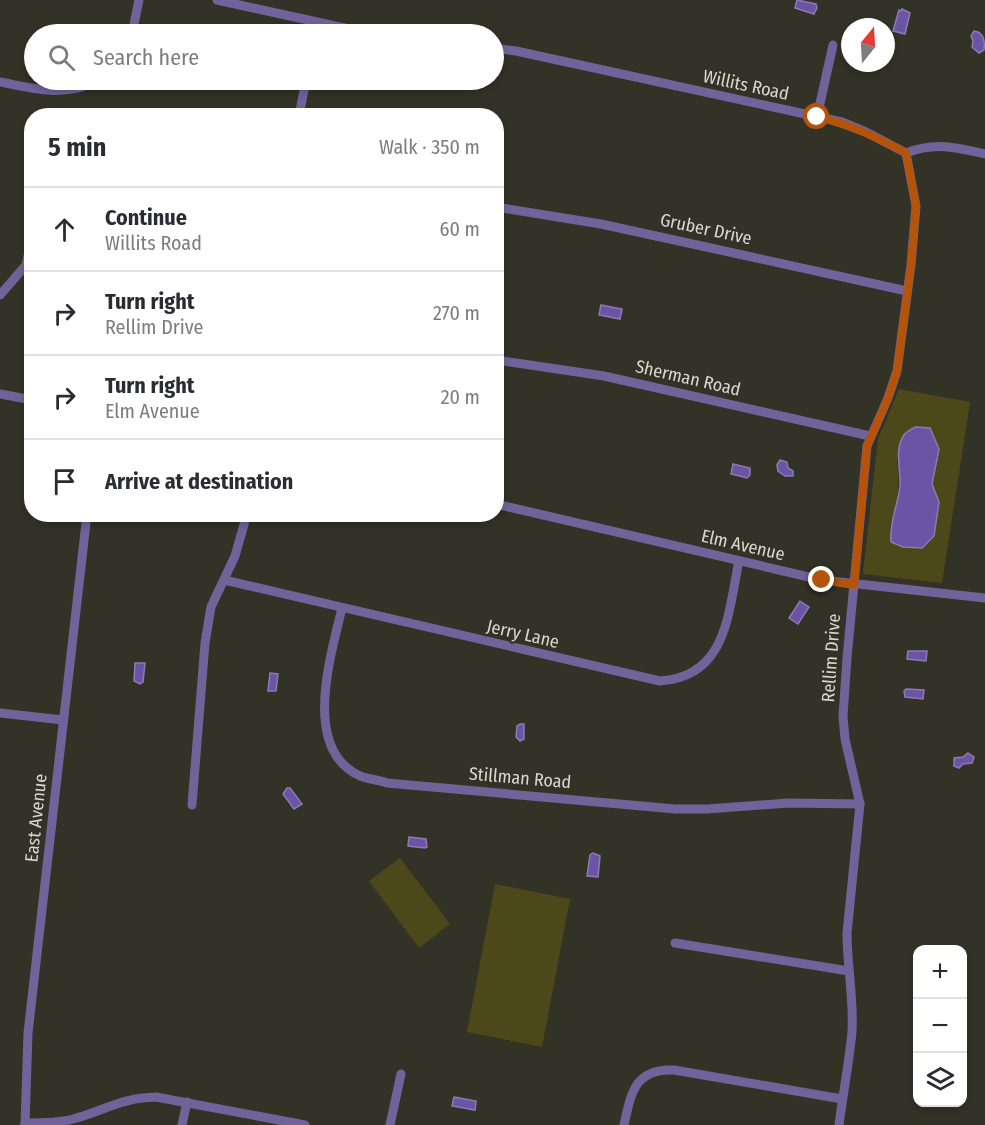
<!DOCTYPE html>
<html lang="en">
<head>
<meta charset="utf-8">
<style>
	body { margin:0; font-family:"Fira Sans Condensed",sans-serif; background:#f7f7f7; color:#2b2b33 }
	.controls { position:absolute; right:18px; bottom:18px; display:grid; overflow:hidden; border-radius:12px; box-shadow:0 3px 9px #0003 }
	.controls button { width:54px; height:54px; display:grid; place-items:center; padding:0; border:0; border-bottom:2px solid #e1e1e2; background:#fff; color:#2b2b33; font:30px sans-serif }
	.compass { position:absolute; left:841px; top:18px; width:54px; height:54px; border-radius:50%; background:#fff; box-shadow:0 3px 9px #0003; rotate:18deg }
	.stop { position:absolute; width:18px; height:18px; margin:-14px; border:4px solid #b45309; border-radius:50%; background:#fff }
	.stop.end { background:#b45309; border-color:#fff; box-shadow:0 2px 6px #0008 }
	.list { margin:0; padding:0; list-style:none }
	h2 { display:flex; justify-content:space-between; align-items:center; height:78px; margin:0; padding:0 24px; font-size:26px }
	h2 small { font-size:20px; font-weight:400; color:#7c7c81 }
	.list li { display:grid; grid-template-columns:39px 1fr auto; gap:18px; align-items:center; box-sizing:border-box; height:84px; padding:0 24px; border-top:2px solid #e1e1e2 }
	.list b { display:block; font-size:22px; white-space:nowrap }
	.list p { margin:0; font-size:20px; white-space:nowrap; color:#7c7c81 }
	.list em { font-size:20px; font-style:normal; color:#7c7c81 }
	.icon { flex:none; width:33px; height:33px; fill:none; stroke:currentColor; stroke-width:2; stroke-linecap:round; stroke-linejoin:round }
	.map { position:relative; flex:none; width:985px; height:1125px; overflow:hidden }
	.search { position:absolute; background:#fff; box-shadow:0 3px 9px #0003; left:24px; top:24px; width:480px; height:66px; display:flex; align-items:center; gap:15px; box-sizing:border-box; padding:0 21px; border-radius:33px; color:#7c7c81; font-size:22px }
	.panel { position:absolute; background:#fff; box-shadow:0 3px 9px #0003; left:24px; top:108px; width:480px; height:414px; border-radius:24px }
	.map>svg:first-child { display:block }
	.green { fill:#4d481a; fill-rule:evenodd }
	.water { fill:#6b53a5; stroke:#8c7bb2; stroke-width:1.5 }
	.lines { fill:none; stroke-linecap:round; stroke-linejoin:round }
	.street { stroke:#716399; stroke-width:9 }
	.route { stroke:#b45309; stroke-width:8 }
	.labels { text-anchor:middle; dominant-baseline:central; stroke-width:4.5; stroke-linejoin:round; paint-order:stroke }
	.street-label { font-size:18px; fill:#d8d7d1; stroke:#333227 }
</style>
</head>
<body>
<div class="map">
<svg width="985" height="1125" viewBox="0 0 985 1125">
	<rect width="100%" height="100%" fill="#333227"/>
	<g class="green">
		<path d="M899,389L970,402L942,583L863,574L878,439ZM897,459L932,484L939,502L890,529C898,502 900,487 897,459Z"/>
		<polygon points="400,858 450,924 419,948 369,881"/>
		<polygon points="495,884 570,899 542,1047 467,1032"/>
	</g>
	<g class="water">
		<polygon points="797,0 816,4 817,8 814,14 795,8"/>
		<polygon points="902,9 910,13 905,34 893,31 899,10 901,11"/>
		<path d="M974,31C984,32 985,42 984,50L979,53L972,47L973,41L971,36Z"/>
		<polygon points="601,305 622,309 620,319 599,315"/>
		<path d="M915,427L930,428L939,449L932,484L939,502L934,536L922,548L903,547L891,542C889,523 898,505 900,486C901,471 894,449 904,435C906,432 912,429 915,427Z"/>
		<polygon points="780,460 787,462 788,468 793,471 793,476 785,476 778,471 777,465"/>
		<polygon points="733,464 750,468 750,475 747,478 731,474"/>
		<polygon points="800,601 809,607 798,624 789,618"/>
		<polygon points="908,651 927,651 926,661 907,659"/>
		<polygon points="135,663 145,663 143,682 140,684 134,681"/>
		<polygon points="270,673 278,674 276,691 268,691"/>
		<polygon points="906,689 924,690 923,699 905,697 904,691"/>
		<polygon points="520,724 524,724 524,739 520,741 516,737 517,726"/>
		<polygon points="968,753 974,757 972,763 963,764 959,768 954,766 954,758 963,757"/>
		<polygon points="287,788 290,788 302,804 294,809 283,794"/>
		<polygon points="409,837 426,839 427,847 425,848 408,846"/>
		<polygon points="593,853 600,856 598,877 587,876 590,855"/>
		<polygon points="454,1097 476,1101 475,1110 452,1106"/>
	</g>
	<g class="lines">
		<g class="street">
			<polyline points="217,0 372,34"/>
			<polyline points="132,34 139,0"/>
			<polyline points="314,34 316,23"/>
			<path d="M494,48L516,51L842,122L866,132L906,153C935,142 955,147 985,154"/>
			<path d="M0,82C37,89 64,98 99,80"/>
			<polyline points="299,116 306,80"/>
			<polyline points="817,117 833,45"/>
			<polyline points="496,207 601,224 907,291"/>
			<polyline points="0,295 26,265 32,237"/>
			<polyline points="496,360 604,376 870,436"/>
			<polyline points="0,394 32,400"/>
			<polyline points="496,504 822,580 985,598"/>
			<path d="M224,580L660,681C727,677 728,613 739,561"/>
			<path d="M342,608C331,655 301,749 360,776C368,779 379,780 387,783L675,809H707L788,803L860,804"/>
			<polyline points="0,713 63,720"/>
			<polyline points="192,805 205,643 211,607 235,556 247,514"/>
			<polyline points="675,943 849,971"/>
			<path d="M25,1123C41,1123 58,1123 73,1119C106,1110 120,1098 156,1097L305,1125"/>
			<polyline points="25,1125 28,1033 87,514"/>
			<polyline points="182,1125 187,1102"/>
			<polyline points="390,1125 401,1074"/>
			<path d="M624,1125C631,1093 635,1068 674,1070L842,1099"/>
			<path d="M839,1125C843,1094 849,1063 852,1032C854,998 847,966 847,933L860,804L845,739L843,716L847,658L867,446L888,398L897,371L911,265L916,206L906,153"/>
		</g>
	</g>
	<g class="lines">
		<path class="route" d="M817,117C849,124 876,137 906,153L916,206L911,265L897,371L888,398L867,446L854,585L822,580"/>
	</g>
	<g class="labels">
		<g class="street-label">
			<text transform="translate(746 85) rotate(12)">Willits Road</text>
			<text transform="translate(706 229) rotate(12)">Gruber Drive</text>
			<text transform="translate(688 378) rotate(13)">Sherman Road</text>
			<text transform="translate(743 545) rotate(13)">Elm Avenue</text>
			<text transform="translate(523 634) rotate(13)">Jerry Lane</text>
			<text transform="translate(831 658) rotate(-86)">Rellim Drive</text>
			<text transform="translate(520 778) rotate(5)">Stillman Road</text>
			<text transform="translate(36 818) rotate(-84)">East Avenue</text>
		</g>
	</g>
</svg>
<div class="controls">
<button>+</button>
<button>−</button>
<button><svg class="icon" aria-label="layers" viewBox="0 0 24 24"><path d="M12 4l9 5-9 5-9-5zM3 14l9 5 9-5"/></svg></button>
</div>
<svg class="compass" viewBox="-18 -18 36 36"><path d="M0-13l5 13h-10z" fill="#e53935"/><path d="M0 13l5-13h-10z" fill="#7c7c81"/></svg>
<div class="stop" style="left:817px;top:117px"></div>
<div class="stop end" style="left:822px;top:580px"></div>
<div class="search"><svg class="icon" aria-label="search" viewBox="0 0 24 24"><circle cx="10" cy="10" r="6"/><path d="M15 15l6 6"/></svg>Search here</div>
<section class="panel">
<h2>5 min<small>Walk · 350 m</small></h2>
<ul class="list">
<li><svg class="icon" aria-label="ahead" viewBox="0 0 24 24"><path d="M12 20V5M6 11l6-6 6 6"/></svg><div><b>Continue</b><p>Willits Road</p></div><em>60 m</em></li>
<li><svg class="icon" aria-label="right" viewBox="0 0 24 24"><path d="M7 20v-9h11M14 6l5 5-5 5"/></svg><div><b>Turn right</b><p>Rellim Drive</p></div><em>270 m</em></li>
<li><svg class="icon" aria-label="right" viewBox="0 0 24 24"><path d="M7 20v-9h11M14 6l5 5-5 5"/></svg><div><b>Turn right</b><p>Elm Avenue</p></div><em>20 m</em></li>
<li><svg class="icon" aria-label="arrive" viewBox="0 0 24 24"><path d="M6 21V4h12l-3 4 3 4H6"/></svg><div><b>Arrive at destination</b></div></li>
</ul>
</section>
</div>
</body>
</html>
